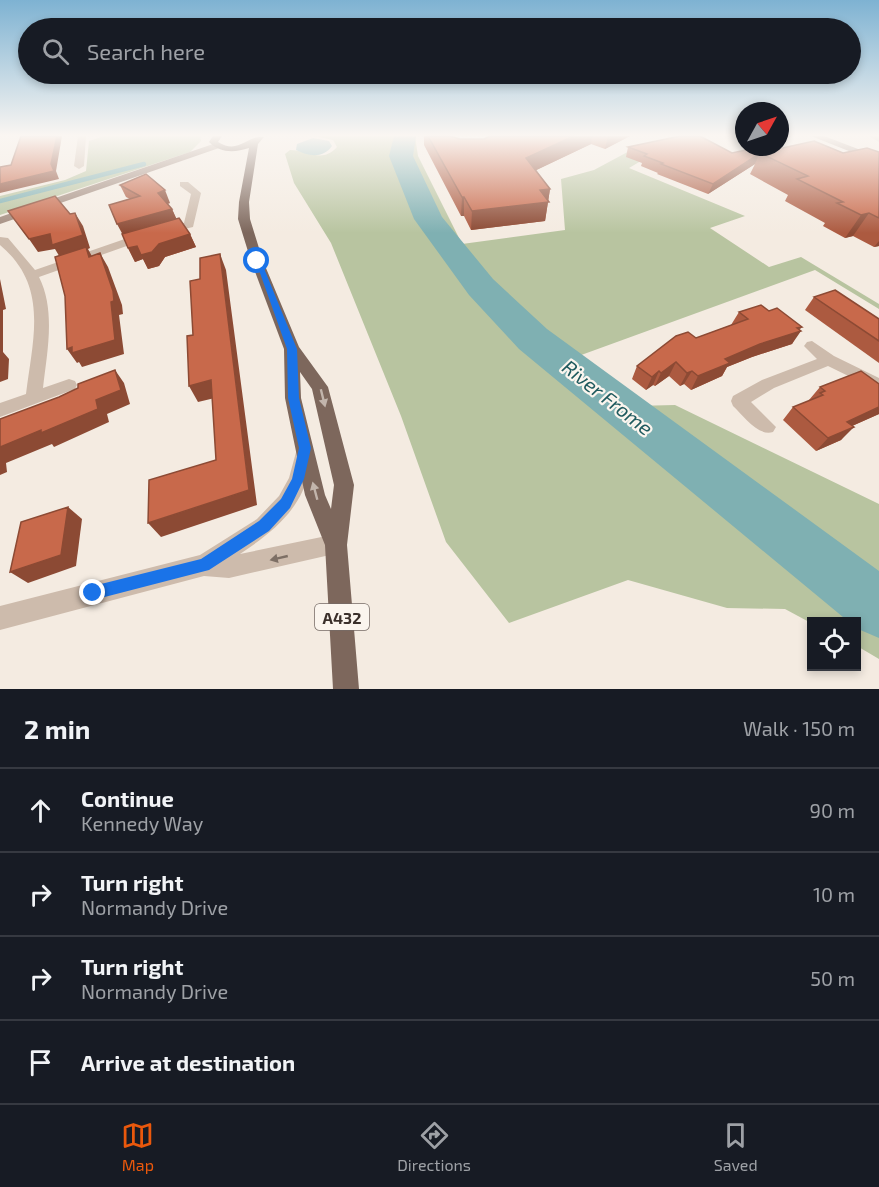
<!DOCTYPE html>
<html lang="en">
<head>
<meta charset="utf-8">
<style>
	body { margin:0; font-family:"Exo 2",sans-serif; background:#20242c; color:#f1f3f6 }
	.controls { position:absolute; right:18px; bottom:18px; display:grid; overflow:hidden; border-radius:0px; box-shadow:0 3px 9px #0003 }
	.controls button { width:54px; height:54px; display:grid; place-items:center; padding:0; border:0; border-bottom:2px solid #363941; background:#171b24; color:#f1f3f6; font:30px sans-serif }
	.compass { position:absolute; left:735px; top:102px; width:54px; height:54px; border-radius:50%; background:#171b24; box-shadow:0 3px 9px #0003; rotate:50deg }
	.stop { position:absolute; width:18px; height:18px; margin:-14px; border:4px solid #1a73e8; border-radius:50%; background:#fff }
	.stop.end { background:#1a73e8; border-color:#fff; box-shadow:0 2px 6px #0008 }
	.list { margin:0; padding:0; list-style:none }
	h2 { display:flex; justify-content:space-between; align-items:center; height:78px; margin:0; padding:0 24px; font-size:26px }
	h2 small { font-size:20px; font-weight:400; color:#9ea1a6 }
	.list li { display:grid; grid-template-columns:39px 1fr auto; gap:18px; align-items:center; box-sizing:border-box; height:84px; padding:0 24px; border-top:2px solid #363941 }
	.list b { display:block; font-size:22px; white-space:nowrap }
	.list p { margin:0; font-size:20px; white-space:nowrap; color:#9ea1a6 }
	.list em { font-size:20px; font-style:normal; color:#9ea1a6 }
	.icon { flex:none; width:33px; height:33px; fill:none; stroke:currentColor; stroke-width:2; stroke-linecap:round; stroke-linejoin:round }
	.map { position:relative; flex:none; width:879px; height:689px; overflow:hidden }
	.search { position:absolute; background:#171b24; box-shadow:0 3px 9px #0003; left:18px; right:18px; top:18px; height:66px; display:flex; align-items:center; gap:15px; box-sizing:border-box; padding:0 21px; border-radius:33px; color:#9ea1a6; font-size:22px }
	.sheet { height:414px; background:#171b24 }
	nav { display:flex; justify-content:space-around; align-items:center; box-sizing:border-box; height:84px; border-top:2px solid #363941; background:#171b24; font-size:16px; color:#9ea1a6 }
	nav a { display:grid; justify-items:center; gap:3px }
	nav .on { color:#ea580c }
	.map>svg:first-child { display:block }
	.green { fill:#b8c4a0 }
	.water { fill:#7fb0b2 }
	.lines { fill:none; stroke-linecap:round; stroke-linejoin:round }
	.stream { stroke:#7fb0b2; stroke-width:4.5 }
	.river { fill:#7fb0b2; fill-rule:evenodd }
	.street { fill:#cdbbac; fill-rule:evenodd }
	.secondary { fill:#a18a7d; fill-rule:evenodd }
	.primary { fill:#7d675c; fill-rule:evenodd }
	.wall { fill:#ac5a40 }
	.shaded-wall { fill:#8c4a34 }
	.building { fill:#c8694b; stroke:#8c4a34; stroke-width:1.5 }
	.oneway { fill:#c2b5ac }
	.oneway2 { fill:#7d6f65 }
	.route { fill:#1a73e8 }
	.labels { text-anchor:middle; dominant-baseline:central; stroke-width:4.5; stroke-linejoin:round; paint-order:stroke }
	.shield { fill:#fbf5ee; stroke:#756b66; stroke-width:1.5 }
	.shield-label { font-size:16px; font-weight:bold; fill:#3b302b }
	.water-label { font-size:20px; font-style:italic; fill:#1f5a5e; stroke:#fbf5ee }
</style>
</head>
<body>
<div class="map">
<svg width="879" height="689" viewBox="0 0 879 689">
	<rect width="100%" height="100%" fill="#f4ebe1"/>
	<g class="green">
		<polygon points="104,136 200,136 201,141 190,152 0,215 0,196 65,180 86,171 89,141"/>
		<path d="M315,136H415L418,156L462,244L565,230L561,179L594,170L635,148L651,155L629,168L745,216L710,228L769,267L801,257L879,304V309L815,270L573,358L634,406L675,405L879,504V659L857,646L856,622L811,623L785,609L727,608L628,580L509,623L446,542L401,416L331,243L294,183L285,154L290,150C307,150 322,164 337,147L333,140Z"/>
	</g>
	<path class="water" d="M313,138L329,141L332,146C323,159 308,156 296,150L297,144Z"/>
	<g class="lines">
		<polyline class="stream" points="0,201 144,164"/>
		<polygon class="river" points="394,136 416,136 413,156 442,217 493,279 547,329 879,571 879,638 858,629 856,622 849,622 519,349 469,295 414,219 389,156"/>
		<g class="street">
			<polygon points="78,136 86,136 84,166 79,169 74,166"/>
			<polygon points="869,136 879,136 879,142"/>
			<path d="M180,182H188L201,193L193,227L155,236L39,277C56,311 47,352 43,388L69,379L75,381L77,385L75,389L0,417V403L26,394C33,338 49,286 0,245V237L8,238L35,270L148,231L184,223L191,194L180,186Z"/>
			<path d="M812,341L834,356L879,378V391L828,366L774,388L751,402L776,427L773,432C758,437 743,415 733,406L731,401L733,396L762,380L817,359L804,346L807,342Z"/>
			<path d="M304,443L310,445C314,453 311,460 310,468C302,509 273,532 240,554L336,534L343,538L347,545L343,552L229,578L204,576L0,630V606L200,555L257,519L279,496L289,478L298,445Z"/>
		</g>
		<g class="secondary">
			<polygon points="811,136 824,136 879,157 879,163"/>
			<polygon points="216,143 220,146 219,148 0,224 0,217"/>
		</g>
		<path class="primary" d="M213,136H222L218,142C239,155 247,135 264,137L258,144L249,202L250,219L263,261L299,347L328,387L354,485L347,545L359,689H333L325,545L305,495L285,398L284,349L251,261L238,219L239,202L249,148C234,153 220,153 209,142ZM300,372L312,389L334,485L331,509L325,495L301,398Z"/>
	</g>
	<g class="wall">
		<polygon points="424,136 450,136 460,139 484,139 490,136 630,136 605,149 591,144 536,170 550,189 545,221 471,230 464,216 461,216 424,145"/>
		<polygon points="628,147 732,153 772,147 770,151 843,153 879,152 879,246 874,247 853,236 845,238 823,226 825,223 785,201 788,195 750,174 755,164 708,194 657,174 658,173 641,166 642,163 626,157"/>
		<polygon points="120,185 170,203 167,204 172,209 176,219 190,234 196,247 165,257 159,266 148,269 143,259 135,262 128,248 130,199 126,197"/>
		<polygon points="814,297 879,319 879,363 805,310"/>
		<polygon points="769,311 799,330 792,344 752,357 727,367 722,376 691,390 684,384 680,386 669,376 655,386 653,385 646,390 632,379 637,366 696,338 731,325 739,312"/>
		<polygon points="820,387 879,414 852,426 841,440 816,451 783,420 793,407 810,401 809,400"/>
	</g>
	<g class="shaded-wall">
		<polygon points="57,136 62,136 56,171 59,179 0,193 0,184 51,164"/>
		<polygon points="574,136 592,136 591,144 524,176 526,158"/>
		<polygon points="608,136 630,136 605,149"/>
		<polygon points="759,154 755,164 708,194 713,184"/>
		<polygon points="550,189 545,221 471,230 472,211 540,190"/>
		<polygon points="165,190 170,203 164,205 158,193"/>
		<polygon points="462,197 464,197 464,216 461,216"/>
		<polygon points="172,209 178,222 124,237 117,224"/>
		<polygon points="75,213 83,226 90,248 88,249 94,260 61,259 55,249 38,252 29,239"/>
		<polygon points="869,213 853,236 845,238 861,215"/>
		<polygon points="190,234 196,247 165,257 159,266 148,269 141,255 159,244"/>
		<polygon points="879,241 879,246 874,247"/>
		<polygon points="137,246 143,259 135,262 128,248"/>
		<polygon points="100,253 108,267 122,305 123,314 119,315 124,354 82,367 79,362 77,363 67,349"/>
		<polygon points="220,254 226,270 257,505 161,537 148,523 249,490"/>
		<polygon points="0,279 6,309 3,310 3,352 9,359 8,379 0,382"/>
		<polygon points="802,327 797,332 801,331 792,344 752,357 727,367 722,376 691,390 698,376 725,359"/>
		<polygon points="676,362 669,376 655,386 661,373"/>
		<polygon points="115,370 124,383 130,404 107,414 109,422 54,447 52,444 6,463 7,472 0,475 0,447 96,400"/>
		<polygon points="659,371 653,385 646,390 652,377"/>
		<polygon points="692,371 684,384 680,386 687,373"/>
		<polygon points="211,380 219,397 198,402 189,386"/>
		<polygon points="879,407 879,414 834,434 847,422"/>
		<polygon points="854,427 841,440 816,451 828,438"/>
		<polygon points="68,507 82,519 76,566 28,583 10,572"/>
	</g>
	<g class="building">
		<polygon points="21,136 57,136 51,164 54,171 0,184 0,167 11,165"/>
		<polygon points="428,136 450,136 460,139 484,139 490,136 574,136 526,158 550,189 540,190 549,202 472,211 464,197 462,197"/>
		<polygon points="680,136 700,136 732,153 759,147 771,147 760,153 759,154 713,184 661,164 663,163 644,156 647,154 628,147"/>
		<polygon points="814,141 843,153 867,148 879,152 879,218 869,213 861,215 837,203 843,202 797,179 808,176 760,153"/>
		<polygon points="146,174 165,190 158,193 172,209 117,224 109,205 140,196 120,185"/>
		<polygon points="55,196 70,214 75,213 83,235 52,245 50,234 29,239 8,211"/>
		<polygon points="179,218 190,234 159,244 152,252 141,255 137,246 128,248 122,234"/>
		<polygon points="86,247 89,257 100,253 113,291 114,301 111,302 115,340 72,353 72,347 67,349 65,296 55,257"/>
		<polygon points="220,254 249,490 148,523 149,480 216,460 211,380 189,386 187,336 193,335 190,281 200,279 200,258"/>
		<polygon points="835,290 879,319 879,341 814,297"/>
		<polygon points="761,305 769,311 777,308 802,327 797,328 801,331 760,344 725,359 730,363 698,376 692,371 687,373 676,362 661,373 659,371 652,377 637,366 676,336 688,332 696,338 748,319 739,312"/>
		<polygon points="115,370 121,390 96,400 98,409 41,433 41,430 0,447 0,419 59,397 78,388 78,384"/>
		<polygon points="861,371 879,384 879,407 847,422 854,427 828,438 793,407 823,395 820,393 825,391 820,387"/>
		<polygon points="68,507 61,555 10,572 21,522"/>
	</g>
	<defs><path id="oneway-solid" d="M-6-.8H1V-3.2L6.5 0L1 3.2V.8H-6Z" transform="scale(1.5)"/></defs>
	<g class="oneway">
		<use href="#oneway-solid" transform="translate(323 398) rotate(76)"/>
		<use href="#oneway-solid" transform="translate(315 491) rotate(-105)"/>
	</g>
	<use class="oneway2" href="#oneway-solid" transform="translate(279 558) rotate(167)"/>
	<linearGradient id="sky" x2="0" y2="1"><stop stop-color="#7eb2d2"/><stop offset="0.58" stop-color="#faf6f2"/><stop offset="1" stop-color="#faf6f2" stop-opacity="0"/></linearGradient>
	<rect width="879" height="233" fill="url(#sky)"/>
	<polygon class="route" points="255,259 261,261 297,349 299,398 311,448 304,479 290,508 269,531 209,570 93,600 88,598 86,593 88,588 93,586 201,559 259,521 281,499 292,479 299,448 288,398 287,349"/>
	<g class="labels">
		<rect class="shield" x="315" y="604" width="54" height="26" rx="4.5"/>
		<g class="shield-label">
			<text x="342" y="617">A432</text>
		</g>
		<g class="water-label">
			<text transform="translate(608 397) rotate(38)">River Frome</text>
		</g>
	</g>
</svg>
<div class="controls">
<button><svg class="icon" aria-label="locate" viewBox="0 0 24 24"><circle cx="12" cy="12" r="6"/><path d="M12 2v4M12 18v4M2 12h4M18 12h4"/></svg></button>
</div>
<svg class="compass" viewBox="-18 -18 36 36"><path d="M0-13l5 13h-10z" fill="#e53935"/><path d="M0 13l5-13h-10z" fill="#9ea1a6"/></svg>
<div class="stop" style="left:257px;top:261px"></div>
<div class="stop end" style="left:93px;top:593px"></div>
<div class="search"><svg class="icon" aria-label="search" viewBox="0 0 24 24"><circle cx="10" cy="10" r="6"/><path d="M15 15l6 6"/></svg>Search here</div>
</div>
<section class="sheet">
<h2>2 min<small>Walk · 150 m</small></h2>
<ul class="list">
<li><svg class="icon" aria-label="ahead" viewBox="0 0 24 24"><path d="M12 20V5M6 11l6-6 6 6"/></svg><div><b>Continue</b><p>Kennedy Way</p></div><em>90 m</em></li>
<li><svg class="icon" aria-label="right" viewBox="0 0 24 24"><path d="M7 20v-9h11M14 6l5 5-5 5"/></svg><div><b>Turn right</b><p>Normandy Drive</p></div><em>10 m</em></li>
<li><svg class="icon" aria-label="right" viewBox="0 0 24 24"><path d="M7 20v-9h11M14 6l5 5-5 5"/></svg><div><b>Turn right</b><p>Normandy Drive</p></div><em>50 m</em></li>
<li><svg class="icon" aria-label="arrive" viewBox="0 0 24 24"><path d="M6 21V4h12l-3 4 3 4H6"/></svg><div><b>Arrive at destination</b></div></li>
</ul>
</section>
<nav>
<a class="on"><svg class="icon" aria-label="map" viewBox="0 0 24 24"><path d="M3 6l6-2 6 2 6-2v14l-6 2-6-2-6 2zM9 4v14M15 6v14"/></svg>Map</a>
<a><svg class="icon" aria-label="directions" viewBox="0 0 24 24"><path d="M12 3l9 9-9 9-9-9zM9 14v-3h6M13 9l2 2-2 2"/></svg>Directions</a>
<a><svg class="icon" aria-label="saved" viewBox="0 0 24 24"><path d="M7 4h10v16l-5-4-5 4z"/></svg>Saved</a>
</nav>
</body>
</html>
